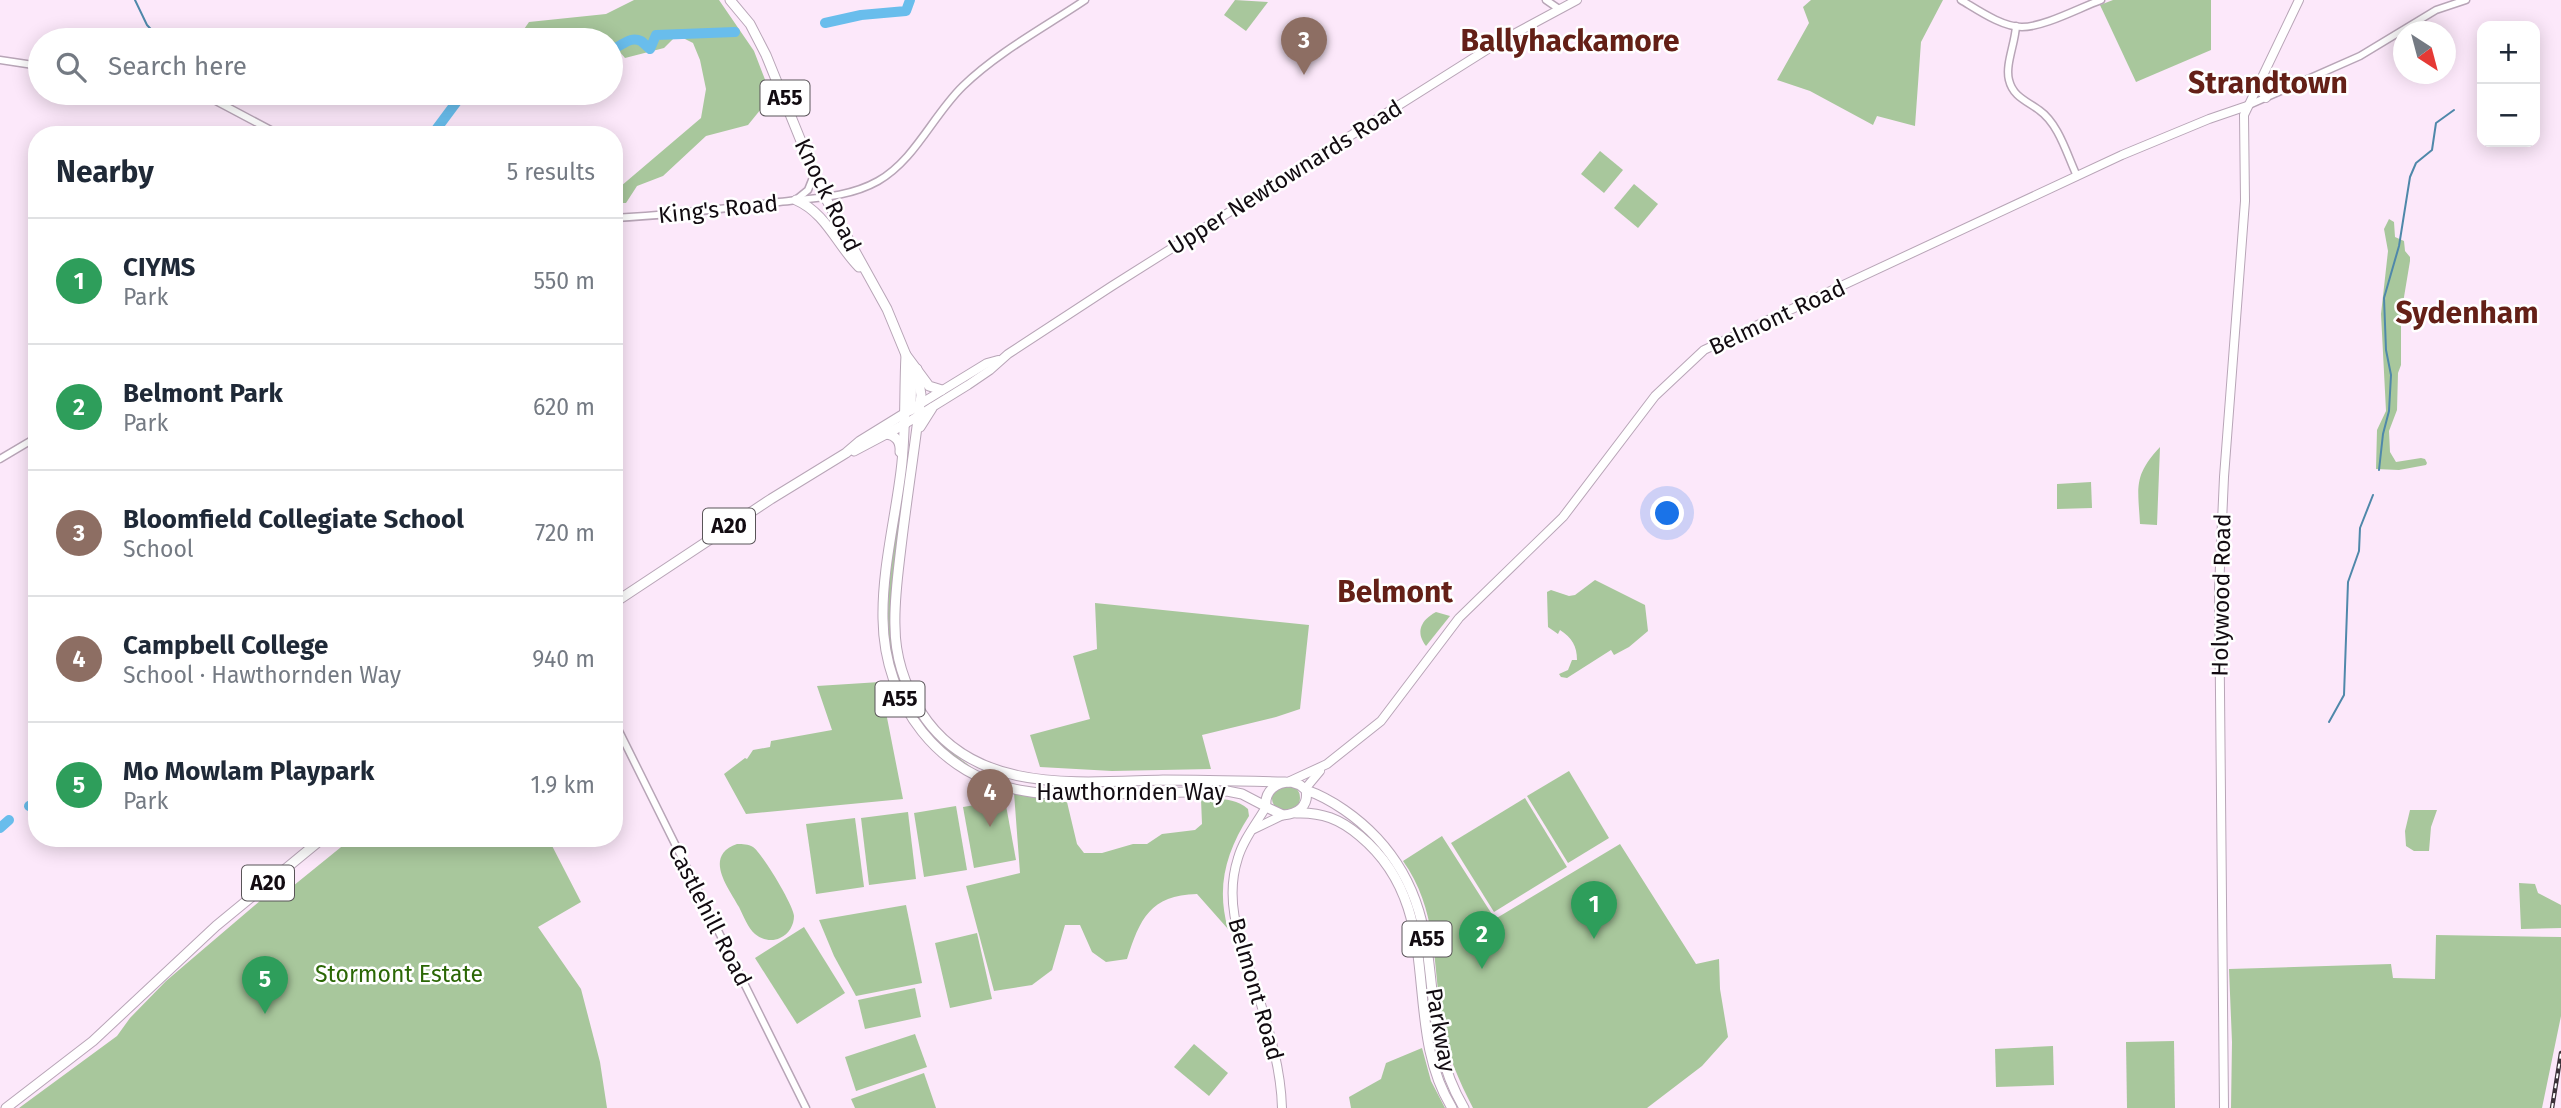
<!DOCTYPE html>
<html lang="en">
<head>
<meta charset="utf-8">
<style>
	body { margin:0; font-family:"Fira Sans",sans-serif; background:#f2f2f3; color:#1f2937 }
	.controls { position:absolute; right:21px; top:21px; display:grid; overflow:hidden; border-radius:14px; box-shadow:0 4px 18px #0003 }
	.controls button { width:63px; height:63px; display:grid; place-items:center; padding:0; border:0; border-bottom:2px solid #e0e1e3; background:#fff; color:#1f2937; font:35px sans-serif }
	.compass { position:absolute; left:2393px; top:21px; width:63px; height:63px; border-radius:50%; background:#fff; box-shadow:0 4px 18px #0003; rotate:144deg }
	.you { position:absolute; left:1668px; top:514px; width:24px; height:24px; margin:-18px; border:5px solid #fff; border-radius:50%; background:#1a73e8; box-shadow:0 0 0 10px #1a73e833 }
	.badge { display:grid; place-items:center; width:46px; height:46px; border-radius:50%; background:#b45309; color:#fff; font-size:23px; font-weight:700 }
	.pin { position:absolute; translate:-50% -58px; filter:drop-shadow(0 2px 4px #0008) }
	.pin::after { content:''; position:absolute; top:37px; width:24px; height:21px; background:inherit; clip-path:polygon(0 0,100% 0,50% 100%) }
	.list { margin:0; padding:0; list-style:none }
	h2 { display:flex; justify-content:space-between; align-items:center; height:91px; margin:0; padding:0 28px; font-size:30px }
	h2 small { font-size:23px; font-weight:400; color:#747a83 }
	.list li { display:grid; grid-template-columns:46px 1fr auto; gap:21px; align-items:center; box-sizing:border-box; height:126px; padding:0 28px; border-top:2px solid #e0e1e3 }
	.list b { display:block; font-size:26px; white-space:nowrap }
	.list p { margin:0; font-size:23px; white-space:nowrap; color:#747a83 }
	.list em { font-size:23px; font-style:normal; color:#747a83 }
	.icon { flex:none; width:38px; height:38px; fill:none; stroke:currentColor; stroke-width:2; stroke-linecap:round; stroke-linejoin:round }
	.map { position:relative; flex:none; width:2561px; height:1108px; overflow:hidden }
	.search { position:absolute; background:#fff; box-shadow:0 4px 18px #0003; left:28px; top:28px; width:595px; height:77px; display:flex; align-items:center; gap:18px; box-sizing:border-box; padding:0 24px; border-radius:38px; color:#747a83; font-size:26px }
	.panel { position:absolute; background:#fff; box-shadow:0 4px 18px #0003; left:28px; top:126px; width:595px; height:721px; border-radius:28px }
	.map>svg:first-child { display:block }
	.green { fill:#a8c79c }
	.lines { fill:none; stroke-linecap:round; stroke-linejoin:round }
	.stream { stroke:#4f88aa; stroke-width:2 }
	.river { stroke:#69bdec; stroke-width:10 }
	.minor-casing { stroke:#b8a5b7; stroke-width:9 }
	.major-casing { stroke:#b8a5b7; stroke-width:10 }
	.highway-casing { stroke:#b8a5b7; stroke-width:11 }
	.minor { stroke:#fff; stroke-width:6 }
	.major { stroke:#fff; stroke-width:8 }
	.highway { stroke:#fff; stroke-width:9 }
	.rail-casing { stroke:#3b3139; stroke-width:4.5 }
	.rail { stroke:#fff; stroke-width:2; stroke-dasharray:5; stroke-linecap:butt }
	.labels { text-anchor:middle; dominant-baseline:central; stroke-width:5; stroke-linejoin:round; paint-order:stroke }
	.shield { fill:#fff; stroke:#595458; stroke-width:2 }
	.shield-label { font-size:21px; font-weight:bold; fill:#120b11 }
	.street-label { font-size:23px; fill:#120b11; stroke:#fff }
	.park-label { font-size:23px; fill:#2b6705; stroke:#fff }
	.district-label { font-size:30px; font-weight:bold; fill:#642017; stroke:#fff }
</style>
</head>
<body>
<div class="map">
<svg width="2561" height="1108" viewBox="0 0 2561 1108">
	<rect width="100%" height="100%" fill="#fce8fa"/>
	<g class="green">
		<polygon points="634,0 719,0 754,51 774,103 761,109 748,125 706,136 663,176 637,186 626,203 614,203 614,192 701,118 706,89 700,60 693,43 677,35 664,48 625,58 619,51 611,51 611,40 538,40 522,32 529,22 606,14"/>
		<polygon points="1235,0 1268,2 1246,31 1224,15"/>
		<polygon points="1811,0 1943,0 1921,42 1915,126 1877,116 1873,125 1810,91 1777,80 1809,23 1803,7"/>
		<polygon points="2113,0 2211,0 2211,50 2136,82 2100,5"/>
		<polygon points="1600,151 1623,170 1604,193 1581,174"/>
		<polygon points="1634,184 1658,204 1638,228 1614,208"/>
		<polygon points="2389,219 2394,222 2395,237 2404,241 2405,251 2410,257 2410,261 2401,315 2401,365 2398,373 2397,410 2389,431 2390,452 2396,462 2421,458 2425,459 2427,463 2426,465 2399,470 2376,469 2377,430 2386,411 2381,314 2388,251 2384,229"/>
		<path d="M2160,447L2157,525L2140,524C2138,487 2133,476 2160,447Z"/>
		<polygon points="2091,482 2092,508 2057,509 2057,484"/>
		<path d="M904,488C896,566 872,654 923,722C937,742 959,758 978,772C862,707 884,599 904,488Z"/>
		<path d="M1595,580L1645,605L1648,631L1629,647L1614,655L1611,650L1567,678L1561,677L1559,674L1568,670L1572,660H1577C1577,646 1572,638 1560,630L1558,634L1548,627L1547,592L1551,590L1569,596L1575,595Z"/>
		<polygon points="1095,603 1309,625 1300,709 1276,717 1202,735 1211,769 1112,771 1040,767 1030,735 1090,719 1073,656 1097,649"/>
		<path d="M1436,612L1450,616L1426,646C1415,632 1421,620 1436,612Z"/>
		<polygon points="880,682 903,799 746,814 724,774 745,758 747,759 753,750 770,747 771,741 832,730 817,686"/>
		<polygon points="1569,771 1609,838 1568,863 1527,796"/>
		<circle cx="1286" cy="798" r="14"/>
		<path d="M1014,793L1056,802H1067L1077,844L1084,853H1102L1133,844H1147L1162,834L1195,830L1202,824L1201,799C1218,799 1235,797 1248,809L1249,816C1226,852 1216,887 1228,929L1197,894C1150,895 1140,919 1127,959L1106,962L1092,952L1080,925H1065L1052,970L1032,985L994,991L966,886L1020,873Z"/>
		<polygon points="1525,798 1567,867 1494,912 1451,843"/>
		<polygon points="1005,800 1016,860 974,868 963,807"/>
		<polygon points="956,806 967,870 924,877 914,813"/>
		<polygon points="2410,810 2437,810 2431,827 2429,851 2414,851 2406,846 2405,831"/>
		<polygon points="908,812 916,879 869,885 861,818"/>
		<polygon points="855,818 864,887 816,894 806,824"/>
		<path d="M1442,836L1495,919L1620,844L1696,964L1719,959L1720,989L1728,1037L1702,1066L1647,1108H1473C1459,1081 1446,1052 1442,1022C1433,966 1438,910 1403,861Z"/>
		<polygon points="359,838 362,842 389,838 548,838 581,902 538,927 581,989 600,1062 607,1108 19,1108 117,1036 130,1018 166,981 268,894 275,899 277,899 351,839"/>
		<path d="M737,844C743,844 748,844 753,847C762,853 794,906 794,916C794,925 789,934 780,938C772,942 762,940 755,934C748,928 743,915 739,907C728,887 703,856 737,844Z"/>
		<polygon points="2519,883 2535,884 2538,893 2561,905 2561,928 2521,929"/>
		<polygon points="906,905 922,983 856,996 834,956 819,920"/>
		<polygon points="804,927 845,993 797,1024 755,958"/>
		<polygon points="977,933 992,999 950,1008 935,943"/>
		<polygon points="2436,935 2561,937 2561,1016 2542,1108 2231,1108 2232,1042 2229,969 2391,964 2393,978 2435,979"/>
		<polygon points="915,988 921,1017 865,1029 858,1000"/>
		<polygon points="915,1034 927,1067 856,1091 845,1057"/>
		<polygon points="2174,1041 2175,1108 2127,1108 2126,1042"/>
		<polygon points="1194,1044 1228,1073 1209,1096 1174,1067"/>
		<polygon points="2053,1046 2054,1085 1996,1087 1995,1049"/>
		<polygon points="1422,1048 1431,1081 1445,1108 1351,1108 1349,1097 1381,1079 1386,1063"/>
		<polygon points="924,1073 936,1108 855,1108 851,1099"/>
	</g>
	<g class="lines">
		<g class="stream">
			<polyline points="135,0 147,25 161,40"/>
			<polyline points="2379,470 2383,434 2389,411 2391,375 2386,350 2384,298 2399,246 2410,177 2416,163 2432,150 2436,123 2454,110"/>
			<polyline points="2329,722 2344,695 2348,582 2359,551 2360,528 2373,495"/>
		</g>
		<g class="river">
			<polyline points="825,23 861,15 906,11 910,0"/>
			<polyline points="527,40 544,35 564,40"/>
			<polyline points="587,40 597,40"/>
			<path d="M611,49C621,48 629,35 641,41C644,43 647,47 650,49L656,35L735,32"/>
			<polyline points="432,135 458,100 476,100 486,93"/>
			<polyline points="29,806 37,802"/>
			<polyline points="0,828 9,820"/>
		</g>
		<g class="minor-casing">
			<g id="minor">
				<polyline points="1546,0 1559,9"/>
				<path d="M1961,0C1978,10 2002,27 2022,27C2044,27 2079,8 2101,0"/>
				<path d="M2016,26C2015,44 2005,65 2009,80C2013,97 2027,101 2039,110C2059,124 2067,155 2077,176"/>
				<polyline points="0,60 40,66"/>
				<polyline points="201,93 280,135"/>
				<polyline points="2249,105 2360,56 2436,10 2466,0"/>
				<polyline points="797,199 808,190 814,175"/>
				<path d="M614,218C671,215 723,209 779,202C812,198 848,198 878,181C915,160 933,115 963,86C998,52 1045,27 1085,0"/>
				<polyline points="0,459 37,437"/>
				<polyline points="614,721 806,1108"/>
			</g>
		</g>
		<g class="major-casing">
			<g id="major">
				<polyline points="2257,85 2266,98"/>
				<polyline points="920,404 987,363 998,360"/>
				<polyline points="905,424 968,385 990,370 1008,354 1112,286 1499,42 1577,0"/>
				<polyline points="1288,782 1327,764 1381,721 1459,618 1563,517 1655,396 1704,350 2122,155 2209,119 2247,106"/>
				<polyline points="1305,789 1320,771"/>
				<path d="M1266,807C1256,824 1243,840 1238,858C1223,904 1242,945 1256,988C1268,1027 1281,1067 1282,1108"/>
				<polyline points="1254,829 1283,815"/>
				<polyline points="2224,1108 2219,589 2224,477 2245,201 2244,115 2299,0"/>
			</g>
		</g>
		<g class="highway-casing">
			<g id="highway">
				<polyline points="730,0 750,24 766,55 820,188 887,309 906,355 929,386 942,390"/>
				<path d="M796,200C826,213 837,245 859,267"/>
				<path d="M906,355C904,393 906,433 901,471C895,520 882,570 883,619C884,703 939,778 1025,791C1053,796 1082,794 1110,794C1149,793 1188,792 1227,791L1242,794L1265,806"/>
				<path d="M917,369L921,395C915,446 907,496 901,547C898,573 894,600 895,626C895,657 905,686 921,712C974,795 1078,782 1163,780C1203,780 1244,781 1285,782"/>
				<polyline points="911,410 912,365"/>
				<polyline points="920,427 932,408"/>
				<path d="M886,434C896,435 901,442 900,452"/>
				<polyline points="854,451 905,424"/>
				<polyline points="614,603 771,499 846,453 860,441 920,404"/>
				<path d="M1291,782L1300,785L1306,790C1309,806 1298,814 1283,815L1266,807C1264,791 1276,782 1291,782Z"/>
				<path d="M1306,790C1332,799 1358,818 1377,838C1456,923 1410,1018 1464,1108"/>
				<path d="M1296,813C1322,812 1340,819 1360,836C1449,910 1399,1022 1452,1108"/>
				<polyline points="6,1108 93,1041 216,926 323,838"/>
			</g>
		</g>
		<use href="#minor" class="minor"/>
		<use href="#major" class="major"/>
		<use href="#highway" class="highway"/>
		<g class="rail-casing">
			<polyline id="rail" points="2552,1108 2561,1053"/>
		</g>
		<use href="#rail" class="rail"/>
	</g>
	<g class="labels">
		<g class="shield">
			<rect x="760.5" y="80.5" width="49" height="35" rx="5"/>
			<rect x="703" y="508.5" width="52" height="35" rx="5"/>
			<rect x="875.5" y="681.5" width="49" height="35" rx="5"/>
			<rect x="242" y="865.5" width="52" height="35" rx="5"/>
			<rect x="1402.5" y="921.5" width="49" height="35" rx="5"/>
		</g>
		<g class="shield-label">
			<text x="785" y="98">A55</text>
			<text x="729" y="526">A20</text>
			<text x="900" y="699">A55</text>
			<text x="268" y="883">A20</text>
			<text x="1427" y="939">A55</text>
		</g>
		<g class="street-label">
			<text transform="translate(1285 177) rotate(-32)">Upper Newtownards Road</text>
			<text transform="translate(828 195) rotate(64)">Knock Road</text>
			<text transform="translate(718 209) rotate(-6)">King's Road</text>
			<text transform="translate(1777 317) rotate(-25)">Belmont Road</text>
			<text transform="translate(2221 595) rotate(-89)">Holywood Road</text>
			<text x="1131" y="792">Hawthornden Way</text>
			<text transform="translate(710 915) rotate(63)">Castlehill Road</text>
			<text transform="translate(1256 989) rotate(74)">Belmont Road</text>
			<text transform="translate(1441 1030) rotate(80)">Parkway</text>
		</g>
		<g class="park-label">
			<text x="399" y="974">Stormont Estate</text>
		</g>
		<g class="district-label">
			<text x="1570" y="41">Ballyhackamore</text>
			<text x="2268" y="83">Strandtown</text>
			<text x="2467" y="313">Sydenham</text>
			<text x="1395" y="592">Belmont</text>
		</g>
	</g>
</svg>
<div class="controls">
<button>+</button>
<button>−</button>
</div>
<svg class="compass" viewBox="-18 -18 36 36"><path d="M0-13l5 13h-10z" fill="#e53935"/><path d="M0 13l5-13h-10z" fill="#747a83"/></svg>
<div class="you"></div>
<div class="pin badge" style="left:1594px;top:939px;background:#2e9e5b">1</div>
<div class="pin badge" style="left:1482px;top:969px;background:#2e9e5b">2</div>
<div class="pin badge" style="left:1304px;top:75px;background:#8d6e63">3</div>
<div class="pin badge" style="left:990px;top:827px;background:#8d6e63">4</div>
<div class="pin badge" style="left:265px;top:1014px;background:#2e9e5b">5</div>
<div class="search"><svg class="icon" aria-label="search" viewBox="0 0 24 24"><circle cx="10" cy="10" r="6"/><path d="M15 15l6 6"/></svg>Search here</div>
<section class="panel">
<h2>Nearby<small>5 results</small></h2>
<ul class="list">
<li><span class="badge" style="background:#2e9e5b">1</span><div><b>CIYMS</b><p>Park</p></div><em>550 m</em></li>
<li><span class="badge" style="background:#2e9e5b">2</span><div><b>Belmont Park</b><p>Park</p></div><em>620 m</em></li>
<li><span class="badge" style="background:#8d6e63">3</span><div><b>Bloomfield Collegiate School</b><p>School</p></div><em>720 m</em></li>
<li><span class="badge" style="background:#8d6e63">4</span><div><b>Campbell College</b><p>School · Hawthornden Way</p></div><em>940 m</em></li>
<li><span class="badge" style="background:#2e9e5b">5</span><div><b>Mo Mowlam Playpark</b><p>Park</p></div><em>1.9 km</em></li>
</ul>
</section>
</div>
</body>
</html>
